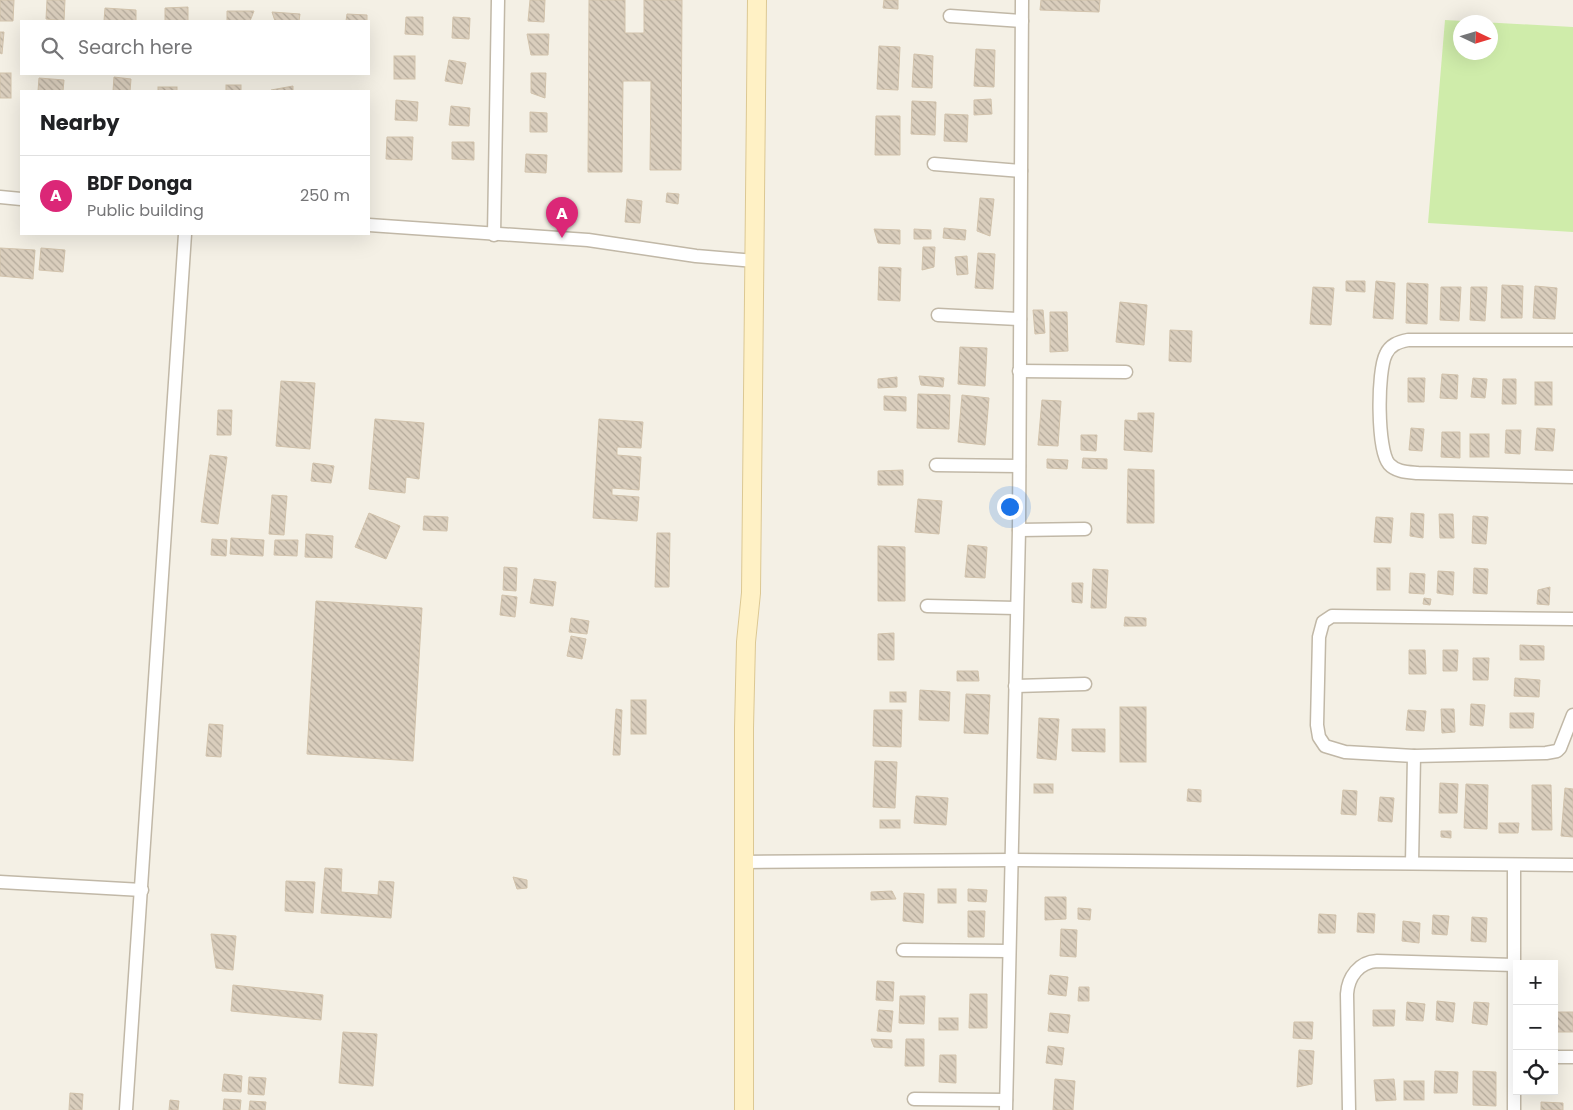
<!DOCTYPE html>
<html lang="en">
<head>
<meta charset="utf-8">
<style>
	body { margin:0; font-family:Poppins,sans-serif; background:#f6f6f6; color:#202124 }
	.controls { position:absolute; right:15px; bottom:15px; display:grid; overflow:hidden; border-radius:0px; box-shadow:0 5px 20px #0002 }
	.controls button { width:45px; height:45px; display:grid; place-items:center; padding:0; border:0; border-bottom:1px solid #e0e0e0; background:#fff; color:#202124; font:25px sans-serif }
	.compass { position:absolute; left:1453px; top:15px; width:45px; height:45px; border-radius:50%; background:#fff; box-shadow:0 5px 20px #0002; rotate:94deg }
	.you { position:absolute; left:1009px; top:506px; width:18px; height:18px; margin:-12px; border:4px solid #fff; border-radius:50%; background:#1a73e8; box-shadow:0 0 0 8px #1a73e833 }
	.badge { display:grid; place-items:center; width:32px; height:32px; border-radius:50%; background:#db2777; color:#fff; font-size:16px; font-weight:700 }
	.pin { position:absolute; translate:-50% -41px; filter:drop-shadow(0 1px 2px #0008) }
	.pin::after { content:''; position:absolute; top:26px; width:18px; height:15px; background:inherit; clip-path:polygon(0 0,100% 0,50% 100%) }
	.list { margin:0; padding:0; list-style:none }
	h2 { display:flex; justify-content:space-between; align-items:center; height:65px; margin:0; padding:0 20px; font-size:21px }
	h2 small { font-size:16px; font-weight:400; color:#757577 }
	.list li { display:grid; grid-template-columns:32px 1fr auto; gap:15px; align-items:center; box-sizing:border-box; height:80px; padding:0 20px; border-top:1px solid #e0e0e0 }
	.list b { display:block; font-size:19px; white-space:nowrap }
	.list p { margin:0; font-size:16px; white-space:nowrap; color:#757577 }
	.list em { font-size:16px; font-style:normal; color:#757577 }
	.icon { flex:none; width:28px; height:28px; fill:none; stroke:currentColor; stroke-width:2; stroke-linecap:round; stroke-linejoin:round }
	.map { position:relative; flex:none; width:1573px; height:1110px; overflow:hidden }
	.search { position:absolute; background:#fff; box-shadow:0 5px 20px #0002; left:20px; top:20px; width:350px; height:55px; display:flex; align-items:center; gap:12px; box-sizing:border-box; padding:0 18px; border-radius:0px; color:#757577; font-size:19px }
	.panel { position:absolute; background:#fff; box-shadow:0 5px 20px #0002; left:20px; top:90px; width:350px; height:145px; border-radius:0px }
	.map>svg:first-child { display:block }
	.green { fill:#cfecaa; fill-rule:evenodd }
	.building { fill:url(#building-back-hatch); stroke:#d2c3ac }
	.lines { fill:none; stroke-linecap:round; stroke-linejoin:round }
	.minor-casing { stroke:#c1b8a7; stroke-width:15 }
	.secondary-casing { stroke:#dcc893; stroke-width:20 }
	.minor { stroke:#fff; stroke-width:12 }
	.secondary { stroke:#fff1c5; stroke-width:18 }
</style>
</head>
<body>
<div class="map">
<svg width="1573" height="1110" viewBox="0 0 1573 1110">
	<defs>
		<pattern id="building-back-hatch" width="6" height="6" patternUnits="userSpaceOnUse" patternTransform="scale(1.25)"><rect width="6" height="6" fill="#dacebd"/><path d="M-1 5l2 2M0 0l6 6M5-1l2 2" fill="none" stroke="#b3a99a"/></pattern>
	</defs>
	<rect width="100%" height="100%" fill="#f4f0e5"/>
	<path class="green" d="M1445,20L1573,27V232L1428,223ZM1460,22H1490V52H1460Z"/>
	<g class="building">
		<polygon points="0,0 14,0 13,21 0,21"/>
		<polygon points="47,0 65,0 64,21 46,19"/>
		<polygon points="530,0 545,0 544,22 528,21"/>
		<polygon points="589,0 625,0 625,33 644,33 644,0 682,0 681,170 650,170 651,81 623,81 622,172 588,172"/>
		<polygon points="884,0 898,0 898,9 883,8"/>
		<polygon points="1041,0 1100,0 1099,12 1040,10"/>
		<polygon points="188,7 188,21 165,21 165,8"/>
		<polygon points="105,8 136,10 136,21 104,21"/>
		<polygon points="227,11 254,11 250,21 227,21"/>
		<polygon points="272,12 300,14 299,21 275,21"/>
		<polygon points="347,14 367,15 367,21 346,21"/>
		<polygon points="406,17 423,17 423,35 405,34"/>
		<polygon points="453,17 470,18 469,39 452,38"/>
		<polygon points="0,32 4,32 2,54 0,53"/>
		<polygon points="527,34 549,34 548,55 531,55"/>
		<polygon points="879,46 900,47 898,90 877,89"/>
		<polygon points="976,49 995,50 994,87 974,86"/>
		<polygon points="914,54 933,56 932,88 912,87"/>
		<rect x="394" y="56" width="21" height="23"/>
		<polygon points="449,60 466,63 462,84 445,81"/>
		<rect x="0" y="73" width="11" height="25"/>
		<polygon points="531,73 546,73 545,98 531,93"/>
		<polygon points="114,77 131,79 130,91 113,91"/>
		<polygon points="39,78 64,80 63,91 38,91"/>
		<rect x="226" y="85" width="15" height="6"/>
		<polygon points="293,86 293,91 272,91 271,90"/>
		<rect x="158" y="87" width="19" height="4"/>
		<polygon points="991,99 992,114 974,115 974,100"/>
		<polygon points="396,100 418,102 417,121 395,120"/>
		<polygon points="912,101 936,102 935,135 911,134"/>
		<polygon points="451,106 470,108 469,126 449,125"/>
		<polygon points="530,112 547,113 547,132 530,132"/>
		<polygon points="945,114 968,115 967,142 944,141"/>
		<polygon points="876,116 900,116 900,155 875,155"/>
		<polygon points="387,137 413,137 412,160 386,159"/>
		<polygon points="452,142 474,142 474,160 452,159"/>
		<polygon points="526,154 547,155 546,173 525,172"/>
		<polygon points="667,193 679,194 678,204 666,202"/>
		<polygon points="980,198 994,199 990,236 977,231"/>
		<polygon points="627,199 642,201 640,223 625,222"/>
		<polygon points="944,228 966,230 965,240 943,238"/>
		<polygon points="874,229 900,230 900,244 878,243"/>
		<polygon points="914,229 931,230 931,239 914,239"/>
		<polygon points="923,247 935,247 934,267 922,270"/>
		<polygon points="0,248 35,250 33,279 0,276"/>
		<polygon points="41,248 65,250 63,272 39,270"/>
		<polygon points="978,253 995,254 993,289 975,288"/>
		<polygon points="967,256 968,274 957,275 955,257"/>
		<polygon points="879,267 901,268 900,301 878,300"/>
		<polygon points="1346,281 1365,281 1365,292 1346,291"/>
		<polygon points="1376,281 1395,283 1393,319 1373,318"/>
		<polygon points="1407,283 1428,284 1427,324 1406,323"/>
		<polygon points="1502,285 1523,286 1522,318 1501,318"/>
		<polygon points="1535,286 1557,288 1555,319 1533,318"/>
		<polygon points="1313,287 1334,288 1331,325 1310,324"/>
		<polygon points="1441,287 1461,287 1459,321 1440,320"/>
		<polygon points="1471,287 1487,287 1485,321 1470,320"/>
		<polygon points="1120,302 1147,305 1144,345 1116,342"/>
		<polygon points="1033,310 1043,310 1045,333 1035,334"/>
		<polygon points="1050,312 1067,312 1068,351 1050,352"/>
		<polygon points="1170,330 1192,331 1191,362 1169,361"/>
		<polygon points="960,347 987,348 985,386 958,384"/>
		<polygon points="1442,374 1458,375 1457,399 1440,398"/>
		<polygon points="919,376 944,378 943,387 921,385"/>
		<polygon points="897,377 897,387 878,388 878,379"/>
		<polygon points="1408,378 1425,378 1424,402 1408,402"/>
		<polygon points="1473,378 1487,379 1485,398 1471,397"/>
		<polygon points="1503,379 1516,379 1516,404 1502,404"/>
		<polygon points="281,381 315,383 310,449 276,446"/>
		<rect x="1535" y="382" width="17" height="23"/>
		<polygon points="918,394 950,395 949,429 917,428"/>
		<polygon points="962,395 989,398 985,445 958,442"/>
		<polygon points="884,396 906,397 906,411 884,410"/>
		<polygon points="1042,400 1061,401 1058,446 1038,445"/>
		<polygon points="218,410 232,410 231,435 217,435"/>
		<polygon points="1138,413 1154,413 1152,452 1124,450 1125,420 1138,421"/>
		<polygon points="375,419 424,423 419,479 406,477 405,493 369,489"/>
		<polygon points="599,419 643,422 641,448 617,447 617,455 641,457 639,490 612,488 612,495 639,497 637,521 593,518"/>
		<polygon points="1411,428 1424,429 1422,451 1409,450"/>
		<polygon points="1537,428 1555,429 1553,451 1535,450"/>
		<polygon points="1506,430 1521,430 1520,454 1505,453"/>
		<polygon points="1442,432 1460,432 1460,458 1441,457"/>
		<rect x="1470" y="434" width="19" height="23"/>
		<polygon points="1081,435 1097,435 1096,451 1081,450"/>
		<polygon points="210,455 227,457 218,524 201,522"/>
		<polygon points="1083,458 1107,459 1107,469 1082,468"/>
		<polygon points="1047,459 1068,460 1067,469 1047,468"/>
		<polygon points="313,463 334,466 331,483 311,481"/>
		<polygon points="1128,469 1154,470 1154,523 1127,523"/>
		<polygon points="903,470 903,485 878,485 878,471"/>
		<polygon points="272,495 287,496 284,535 269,534"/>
		<polygon points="918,499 942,501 939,534 915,532"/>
		<polygon points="369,513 400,526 386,559 355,547"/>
		<polygon points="1411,513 1424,514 1423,538 1410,536"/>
		<polygon points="1439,514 1453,514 1454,538 1440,538"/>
		<polygon points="424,516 448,517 447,531 423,530"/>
		<polygon points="1473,516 1488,517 1486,544 1472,543"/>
		<polygon points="1376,517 1393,518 1391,543 1374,542"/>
		<polygon points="657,533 670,533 669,587 655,587"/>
		<polygon points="306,534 333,536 332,558 305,557"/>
		<polygon points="231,538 264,540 263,556 230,554"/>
		<polygon points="212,539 227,540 226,556 211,555"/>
		<polygon points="275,540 298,540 297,556 274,555"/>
		<polygon points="968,545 987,547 985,578 965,577"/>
		<polygon points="878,546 905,547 905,601 878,601"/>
		<polygon points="504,567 517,568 516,591 503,590"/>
		<rect x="1377" y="568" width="13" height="22"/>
		<polygon points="1474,568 1488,569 1487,594 1473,593"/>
		<polygon points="1093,569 1108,570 1106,608 1091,608"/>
		<polygon points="1438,571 1454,572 1453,595 1437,593"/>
		<polygon points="1410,573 1425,574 1424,594 1409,593"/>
		<polygon points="534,579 556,582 553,606 530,603"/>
		<polygon points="1072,583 1083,583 1082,603 1072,602"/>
		<polygon points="1550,587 1549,605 1537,604 1538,590"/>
		<polygon points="502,595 517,597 515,617 500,615"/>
		<polygon points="1424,598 1431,599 1430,605 1423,604"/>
		<polygon points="316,601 422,608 413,761 307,754"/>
		<polygon points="1125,617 1146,618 1146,626 1124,626"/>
		<polygon points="571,618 589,621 587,634 569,632"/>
		<polygon points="894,633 894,660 878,660 878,634"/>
		<polygon points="571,636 586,639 582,659 567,656"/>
		<polygon points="1520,645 1544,646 1544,660 1520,660"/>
		<polygon points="1409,650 1425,650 1426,674 1409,674"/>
		<polygon points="1443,650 1458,650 1457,671 1443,671"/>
		<polygon points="1473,658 1489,658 1488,680 1473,680"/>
		<polygon points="957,671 978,671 979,681 957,681"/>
		<polygon points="1515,678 1540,680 1539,697 1514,696"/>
		<polygon points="920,690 950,692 949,721 919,720"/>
		<rect x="890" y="692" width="16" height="10"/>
		<polygon points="966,694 990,695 988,734 964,733"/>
		<rect x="631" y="700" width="15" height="34"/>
		<polygon points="1471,704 1485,705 1483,726 1470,725"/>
		<rect x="1120" y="707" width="26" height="55"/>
		<polygon points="616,709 622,710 620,755 613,755"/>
		<polygon points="1441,709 1454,709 1455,732 1442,733"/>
		<polygon points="874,710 902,710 901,747 873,746"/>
		<polygon points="1408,710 1426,711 1424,731 1406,730"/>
		<polygon points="1510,713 1534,713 1533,728 1510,728"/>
		<polygon points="1039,718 1059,719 1056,760 1037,758"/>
		<polygon points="209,724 223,725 221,757 206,756"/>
		<polygon points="1072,729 1105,729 1105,752 1072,751"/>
		<polygon points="875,761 897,762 895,808 873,807"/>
		<polygon points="1440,783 1458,784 1457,813 1439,813"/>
		<rect x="1034" y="784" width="19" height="9"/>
		<polygon points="1466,784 1488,785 1487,829 1464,828"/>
		<polygon points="1532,785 1551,785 1552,830 1532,830"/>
		<polygon points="1565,788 1573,789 1573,837 1561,836"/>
		<polygon points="1188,789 1201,790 1201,802 1187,801"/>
		<polygon points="1343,790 1357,791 1356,815 1341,814"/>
		<polygon points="916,796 948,798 946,825 914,823"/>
		<polygon points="1380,797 1394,798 1392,822 1378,821"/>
		<rect x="880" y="820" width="20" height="8"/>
		<polygon points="1499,823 1519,823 1518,833 1499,833"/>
		<polygon points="1441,831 1451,831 1451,838 1441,837"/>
		<polygon points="325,868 342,869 341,892 378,895 379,881 394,882 391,918 321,913"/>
		<polygon points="513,877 527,880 527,888 517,889"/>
		<polygon points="286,881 315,882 313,913 285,911"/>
		<rect x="938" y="889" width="18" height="14"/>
		<polygon points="968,889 987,890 986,902 968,901"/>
		<polygon points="892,891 896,899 871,900 871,892"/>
		<polygon points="904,893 924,894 923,923 903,921"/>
		<polygon points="1045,897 1066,897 1066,919 1045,920"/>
		<polygon points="1078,908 1091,909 1090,920 1078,919"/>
		<polygon points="968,911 985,911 984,937 968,937"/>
		<polygon points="1358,913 1375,914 1374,933 1357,932"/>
		<polygon points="1319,914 1336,915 1335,933 1318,933"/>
		<polygon points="1433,915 1449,916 1447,935 1432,934"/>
		<polygon points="1472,917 1487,918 1486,942 1471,941"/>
		<polygon points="1403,921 1420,923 1419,943 1402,941"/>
		<polygon points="1061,929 1077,930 1076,957 1060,956"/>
		<polygon points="211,934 236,936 233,970 216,968"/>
		<polygon points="1050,975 1068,977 1066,996 1048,994"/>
		<polygon points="877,981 894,982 893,1001 876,1000"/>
		<polygon points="233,985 323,995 321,1020 231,1011"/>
		<polygon points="1079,987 1089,987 1089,1001 1078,1001"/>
		<polygon points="970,994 987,994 987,1028 969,1028"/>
		<polygon points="900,996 925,996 924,1024 899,1023"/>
		<polygon points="1437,1001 1455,1003 1453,1022 1436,1020"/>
		<polygon points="1407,1002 1425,1004 1423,1021 1406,1020"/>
		<polygon points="1474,1002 1489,1003 1487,1025 1472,1023"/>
		<polygon points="879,1010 893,1011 891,1032 877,1031"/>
		<polygon points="1373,1010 1395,1010 1394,1026 1373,1026"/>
		<polygon points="1556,1012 1573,1012 1573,1032 1555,1032"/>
		<polygon points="1050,1013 1070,1015 1068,1033 1048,1031"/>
		<rect x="939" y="1018" width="19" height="12"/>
		<polygon points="1294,1022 1313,1022 1312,1039 1293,1038"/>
		<polygon points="343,1032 377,1034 373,1086 339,1083"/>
		<polygon points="871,1039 892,1040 892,1048 874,1047"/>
		<polygon points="906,1039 924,1039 924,1066 905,1066"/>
		<polygon points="1048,1046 1064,1048 1062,1065 1046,1063"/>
		<polygon points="1299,1050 1314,1051 1312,1084 1297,1087"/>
		<polygon points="940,1055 956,1055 956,1083 939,1082"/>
		<polygon points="1435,1071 1458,1072 1457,1093 1434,1093"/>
		<polygon points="1473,1071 1496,1072 1496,1106 1473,1105"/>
		<polygon points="224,1074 242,1076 241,1092 222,1091"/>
		<polygon points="249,1077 266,1078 264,1095 248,1094"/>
		<polygon points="1055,1079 1075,1081 1073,1110 1053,1110"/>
		<polygon points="1394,1079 1396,1100 1376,1101 1374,1080"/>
		<rect x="1404" y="1081" width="20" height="19"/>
		<polygon points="70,1093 83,1094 82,1110 69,1110"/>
		<polygon points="224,1099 241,1100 240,1110 223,1110"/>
		<polygon points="170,1100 179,1101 178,1110 169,1110"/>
		<polygon points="250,1101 266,1102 265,1110 249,1110"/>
		<polygon points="1541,1102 1563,1103 1563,1110 1541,1110"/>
	</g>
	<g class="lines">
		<g class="minor-casing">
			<g id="minor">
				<polyline points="950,16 1022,21"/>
				<polyline points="934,164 1021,171"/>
				<polyline points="0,197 21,199"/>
				<polyline points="369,225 588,240 696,256 755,261"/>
				<polyline points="494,235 498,0"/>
				<polyline points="938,315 1020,319"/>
				<path d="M1573,340H1408C1398,342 1390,345 1386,354C1377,371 1377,450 1389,464C1396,472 1408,472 1418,473L1573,477"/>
				<polyline points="1019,371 1126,372"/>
				<polyline points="936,465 1019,466"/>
				<polyline points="1019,530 1085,529"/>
				<polyline points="927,606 1016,608"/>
				<polyline points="1573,619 1332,616 1323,622 1319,637 1317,725 1319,737 1325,746 1345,752 1414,756 1546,753 1557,751 1560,748 1573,715"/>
				<polyline points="1015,686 1085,684"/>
				<polyline points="743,862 1012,860 1573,865"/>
				<polyline points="1412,863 1414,756"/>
				<polyline points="0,882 142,890"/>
				<polyline points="903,950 1009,951"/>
				<polyline points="1554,1057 1573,1057"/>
				<polyline points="914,1099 1006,1100"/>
				<polyline points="126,1110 185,234"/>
				<polyline points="1006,1110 1019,530 1022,0"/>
				<path d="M1349,1110L1347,994C1348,977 1359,962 1377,961L1514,965"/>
				<polyline points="1514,1110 1514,866"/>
			</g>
		</g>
		<g class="secondary-casing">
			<polyline id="secondary" points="744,1110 744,728 746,642 751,593 757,0"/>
		</g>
		<use href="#minor" class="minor"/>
		<use href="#secondary" class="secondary"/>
	</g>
</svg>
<div class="controls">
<button>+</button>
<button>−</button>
<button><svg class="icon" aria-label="locate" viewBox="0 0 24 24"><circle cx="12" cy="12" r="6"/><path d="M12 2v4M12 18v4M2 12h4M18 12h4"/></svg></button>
</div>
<svg class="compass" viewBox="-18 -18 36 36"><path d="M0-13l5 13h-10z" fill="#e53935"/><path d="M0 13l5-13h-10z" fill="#757577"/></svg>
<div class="you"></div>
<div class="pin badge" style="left:562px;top:238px">A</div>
<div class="search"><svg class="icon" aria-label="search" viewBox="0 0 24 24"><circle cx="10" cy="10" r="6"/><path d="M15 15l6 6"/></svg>Search here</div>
<section class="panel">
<h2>Nearby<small></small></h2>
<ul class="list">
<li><span class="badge">A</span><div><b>BDF Donga</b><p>Public building</p></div><em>250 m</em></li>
</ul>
</section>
</div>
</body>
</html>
